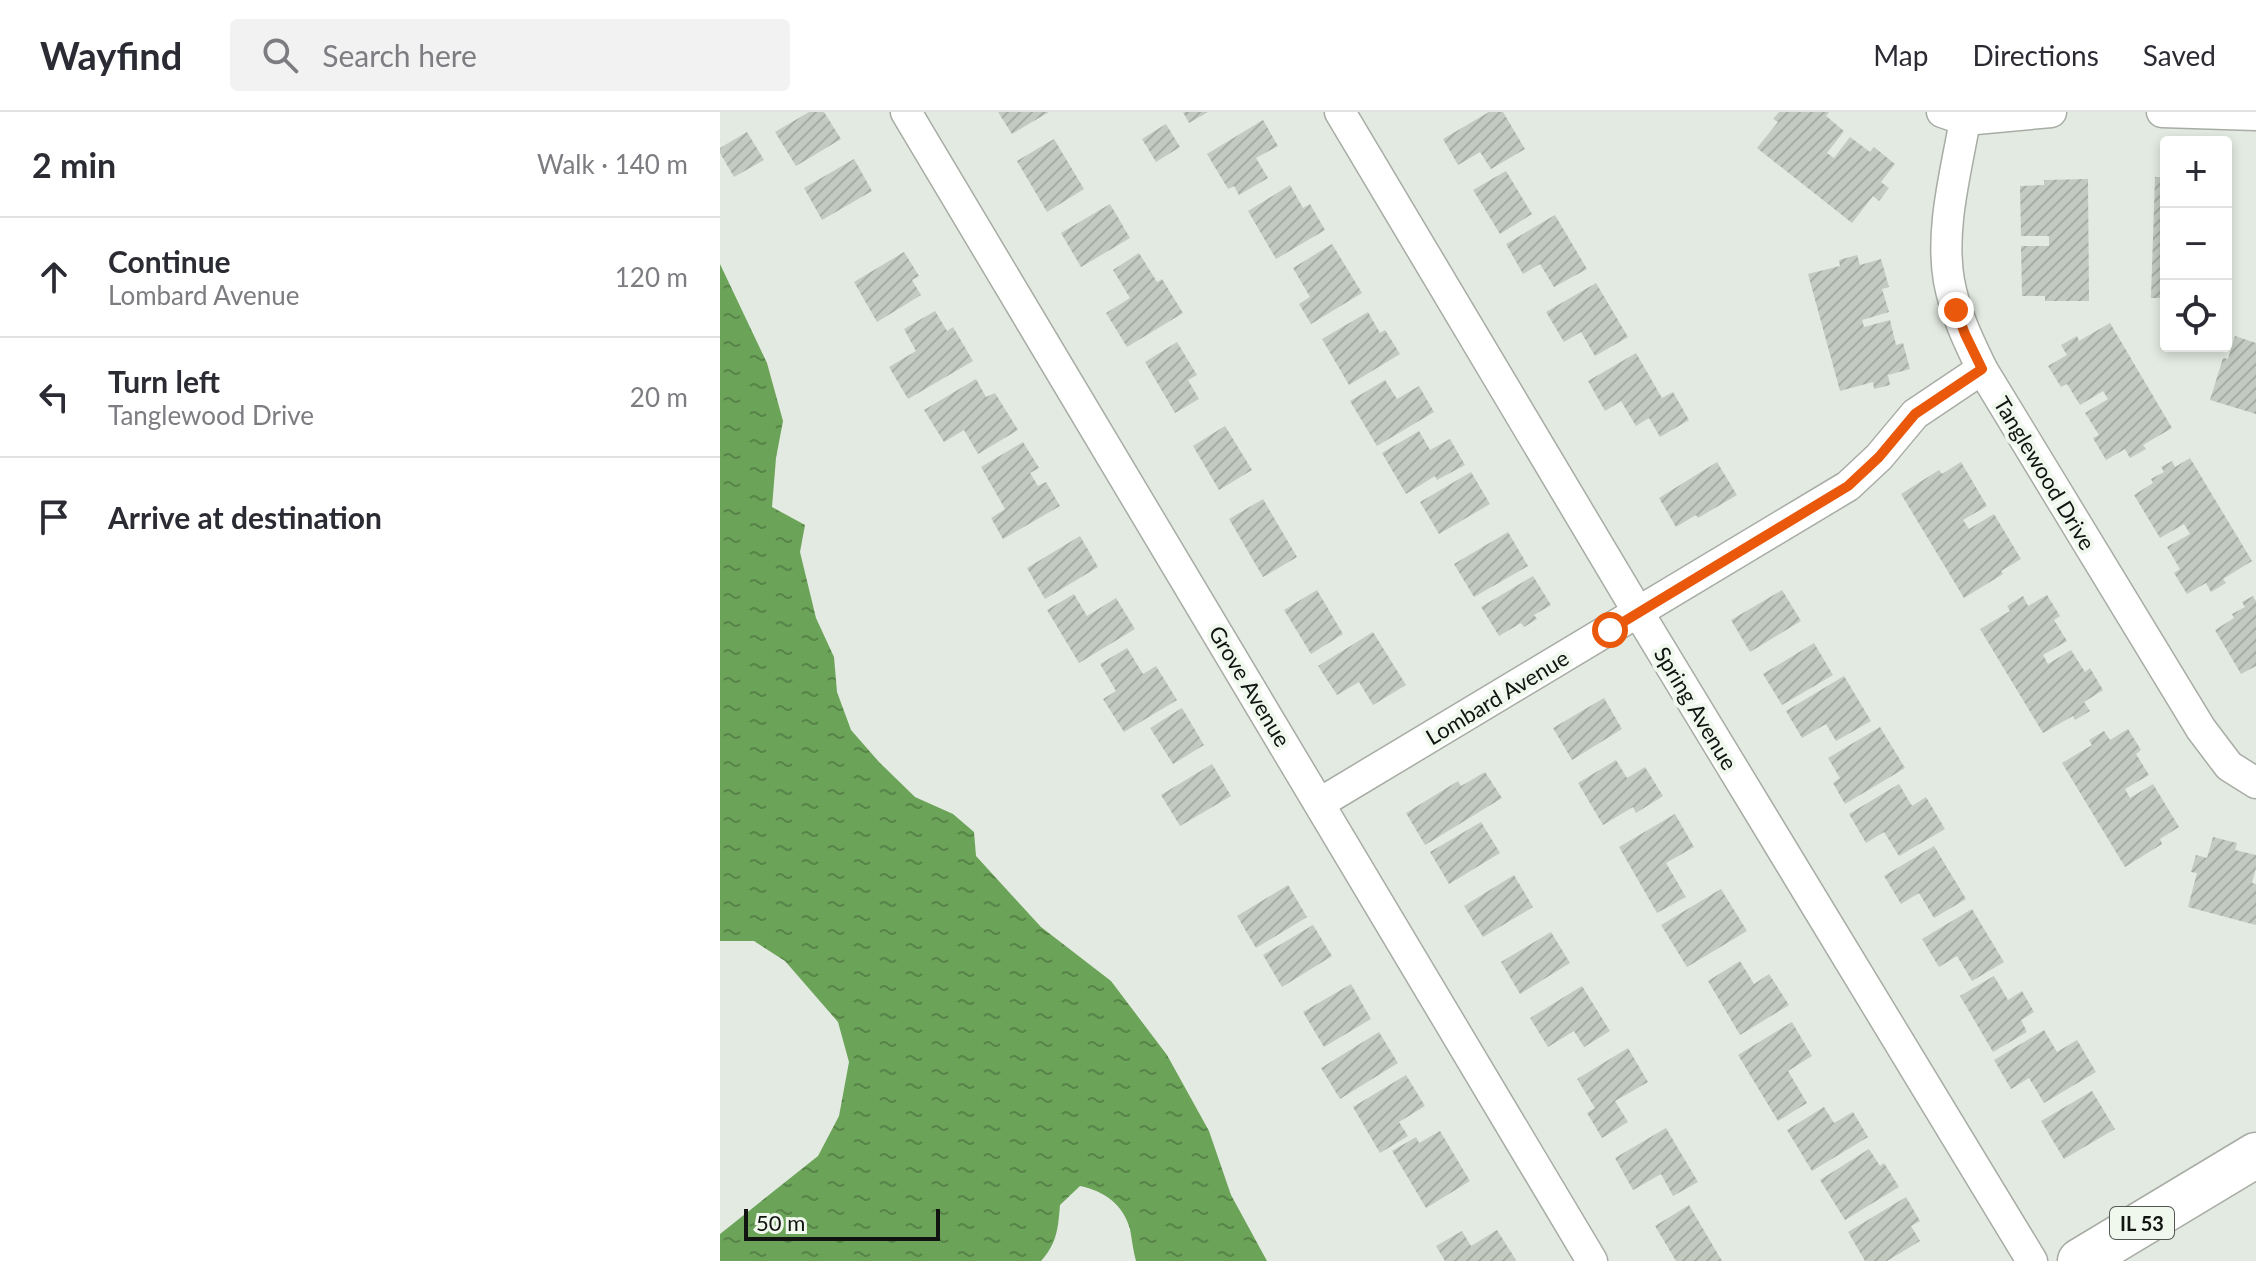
<!DOCTYPE html>
<html lang="en">
<head>
<meta charset="utf-8">
<style>
	body { margin:0; font-family:Lato,sans-serif; background:#f2f2f3; color:#2b2b33 }
	.controls { position:absolute; right:24px; top:24px; display:grid; overflow:hidden; border-radius:8px; box-shadow:0 4px 12px #0003 }
	.controls button { width:72px; height:72px; display:grid; place-items:center; padding:0; border:0; border-bottom:2px solid #e1e1e2; background:#fff; color:#2b2b33; font:40px sans-serif }
	.scale { position:absolute; left:24px; bottom:20px; width:196px; box-sizing:border-box; padding-left:8px; border:4px solid #111410; border-top:0; font-size:22px; line-height:28px; white-space:nowrap; color:#111410; -webkit-text-stroke:6px #f0f8ee; paint-order:stroke }
	.stop { position:absolute; width:24px; height:24px; margin:-18px; border:6px solid #ea580c; border-radius:50%; background:#fff }
	.stop.end { background:#ea580c; border-color:#fff; box-shadow:0 2px 8px #0008 }
	.list { margin:0; padding:0; list-style:none }
	h2 { display:flex; justify-content:space-between; align-items:center; height:104px; margin:0; padding:0 32px; font-size:34px }
	h2 small { font-size:26px; font-weight:400; color:#7c7c81 }
	.list li { display:grid; grid-template-columns:52px 1fr auto; gap:24px; align-items:center; box-sizing:border-box; height:120px; padding:0 32px; border-top:2px solid #e1e1e2 }
	.list b { display:block; font-size:30px; white-space:nowrap }
	.list p { margin:0; font-size:26px; white-space:nowrap; color:#7c7c81 }
	.list em { font-size:26px; font-style:normal; color:#7c7c81 }
	.icon { flex:none; width:44px; height:44px; fill:none; stroke:currentColor; stroke-width:2; stroke-linecap:round; stroke-linejoin:round }
	.map { position:relative; flex:none; width:1536px; height:1149px; overflow:hidden }
	header { display:flex; align-items:center; gap:48px; box-sizing:border-box; height:112px; padding:0 40px; background:#fff; border-bottom:2px solid #e1e1e2 }
	header strong { font-size:38px }
	nav { display:flex; gap:44px; margin-inline-start:auto; font-size:28px }
	.search { width:560px; height:72px; background:#f2f2f3; display:flex; align-items:center; gap:20px; box-sizing:border-box; padding:0 28px; border-radius:8px; color:#7c7c81; font-size:30px }
	main { display:flex }
	aside { flex:1; background:#fff }
	.map>svg:first-child { display:block }
	.water { fill:url(#water-ripples) }
	.building { fill:url(#building-hatch) }
	.lines { fill:none; stroke-linecap:round; stroke-linejoin:round }
	.minor-casing { stroke:#a7ada4; stroke-width:33 }
	.primary-casing { stroke:#a7ada4; stroke-width:47 }
	.minor { stroke:#fff; stroke-width:30 }
	.primary { stroke:#fff; stroke-width:44 }
	.route { stroke:#ea580c; stroke-width:10 }
	.labels { text-anchor:middle; dominant-baseline:central; stroke-width:8; stroke-linejoin:round; paint-order:stroke }
	.shield { fill:#f0f8ee; stroke:#545853; stroke-width:2 }
	.shield-label { font-size:20px; font-weight:bold; fill:#111410 }
	.street-label { font-size:22px; fill:#111410; stroke:#f0f8ee }
</style>
</head>
<body>
<header>
<strong>Wayfind</strong>
<div class="search"><svg class="icon" aria-label="search" viewBox="0 0 24 24"><circle cx="10" cy="10" r="6"/><path d="M15 15l6 6"/></svg>Search here</div>
<nav><a>Map</a><a>Directions</a><a>Saved</a></nav>
</header>
<main>
<aside>
<h2>2 min<small>Walk · 140 m</small></h2>
<ul class="list">
<li><svg class="icon" aria-label="ahead" viewBox="0 0 24 24"><path d="M12 20V5M6 11l6-6 6 6"/></svg><div><b>Continue</b><p>Lombard Avenue</p></div><em>120 m</em></li>
<li><svg class="icon" aria-label="left" viewBox="0 0 24 24"><path d="M17 20v-9H6M10 6l-5 5 5 5"/></svg><div><b>Turn left</b><p>Tanglewood Drive</p></div><em>20 m</em></li>
<li><svg class="icon" aria-label="arrive" viewBox="0 0 24 24"><path d="M6 21V4h12l-3 4 3 4H6"/></svg><div><b>Arrive at destination</b></div></li>
</ul>
</aside>
<div class="map">
<svg width="1536" height="1149" viewBox="0 0 1536 1149">
	<defs>
		<pattern id="water-ripples" width="26" height="14" patternUnits="userSpaceOnUse" patternTransform="scale(2)"><rect width="26" height="14" fill="#6ba358"/><path d="M2 4q2-2 4 0t4 0M15 11q2-2 4 0t4 0" fill="none" stroke="#578447"/></pattern>
		<pattern id="building-hatch" width="6" height="6" patternUnits="userSpaceOnUse" patternTransform="scale(2)"><rect width="6" height="6" fill="#c3cac0"/><path d="M-1 1l2-2M0 6l6-6M5 7l2-2" fill="none" stroke="#a6ada4"/></pattern>
	</defs>
	<rect width="100%" height="100%" fill="#e3eae1"/>
	<path class="water" d="M0,152L47,251L63,309L56,346L52,395L85,413L80,440L96,506L114,545L117,580L131,618L159,650L195,685L233,702L254,720L256,744L321,815L391,869L447,943L489,1019L511,1083L547,1149H416C413,1138 412,1128 410,1117C403,1092 384,1079 360,1074L340,1093C338,1117 337,1131 321,1149H0V1122L98,1044L119,1004L129,950L118,910L65,849L34,829H0Z"/>
	<g class="building">
		<polygon points="89,0 104,0 121,27 76,54 55,20"/>
		<polygon points="278,0 329,0 292,22"/>
		<polygon points="463,0 488,0 469,11"/>
		<polygon points="769,0 783,0 805,37 771,57 760,40 738,53 723,27"/>
		<polygon points="1059,0 1109,0 1106,4 1124,19 1107,41 1114,46 1130,25 1150,40 1154,35 1175,52 1161,70 1169,76 1159,89 1153,84 1132,111 1037,36 1058,10 1053,7"/>
		<polygon points="543,8 558,34 536,46 548,66 519,83 514,74 508,77 487,42"/>
		<polygon points="446,12 460,35 436,50 422,27"/>
		<polygon points="27,20 44,48 14,65 0,41 0,36"/>
		<polygon points="334,27 364,77 327,100 297,49"/>
		<polygon points="134,47 152,79 102,108 84,76"/>
		<polygon points="786,59 812,102 780,122 753,78"/>
		<polygon points="1435,65 1446,65 1446,186 1431,186"/>
		<polygon points="1368,67 1369,189 1325,189 1325,184 1302,184 1301,134 1329,134 1329,124 1301,124 1300,74 1324,73 1324,68"/>
		<polygon points="570,73 583,96 590,92 605,118 556,147 528,99"/>
		<polygon points="390,92 410,126 361,155 341,121"/>
		<polygon points="835,103 867,157 834,175 820,152 803,162 786,132"/>
		<polygon points="612,132 642,181 591,212 579,192 590,185 573,156"/>
		<polygon points="184,140 199,164 192,168 201,183 157,210 134,170"/>
		<polygon points="419,141 437,170 442,167 463,201 407,235 386,201 410,186 393,158"/>
		<polygon points="1137,143 1140,153 1161,147 1169,175 1162,177 1169,200 1142,208 1144,215 1170,208 1176,233 1183,231 1190,257 1168,263 1170,273 1154,277 1153,270 1120,279 1088,162 1120,154 1119,148"/>
		<polygon points="876,171 908,225 875,244 861,220 844,230 826,200"/>
		<polygon points="215,199 227,219 233,215 253,249 188,287 169,255 196,239 184,217"/>
		<polygon points="648,200 660,221 665,218 680,242 629,273 602,227"/>
		<polygon points="1390,211 1452,316 1423,333 1426,337 1410,346 1405,337 1386,348 1373,326 1379,323 1365,301 1388,287 1383,279 1360,293 1347,272 1341,275 1328,254 1347,243 1341,233 1357,224 1359,229"/>
		<polygon points="1515,224 1536,231 1536,302 1490,288 1503,246 1508,247"/>
		<polygon points="457,230 477,263 468,268 479,287 455,301 425,250"/>
		<polygon points="916,241 942,286 953,280 969,308 940,325 929,306 916,314 901,289 885,299 868,269"/>
		<polygon points="256,267 266,285 275,281 298,318 258,342 244,318 224,330 204,298"/>
		<polygon points="665,268 677,287 699,274 714,300 657,334 630,289"/>
		<polygon points="505,314 532,358 499,378 473,334"/>
		<polygon points="699,319 710,338 730,327 745,353 717,368 715,364 686,382 662,341"/>
		<polygon points="303,330 319,356 310,361 318,374 326,370 340,394 283,427 271,406 285,397 261,355"/>
		<polygon points="1470,346 1532,449 1503,467 1506,471 1491,480 1486,471 1467,482 1454,461 1460,457 1447,435 1470,422 1464,412 1440,426 1414,383 1433,371 1431,367 1444,360 1441,355 1452,349 1455,355"/>
		<polygon points="997,350 1017,383 978,406 976,403 956,415 939,386"/>
		<polygon points="1241,350 1267,394 1243,408 1249,417 1274,402 1301,447 1281,459 1283,462 1244,486 1181,382 1219,358 1222,362"/>
		<polygon points="751,360 770,392 719,422 700,390"/>
		<polygon points="543,387 577,445 543,465 509,407"/>
		<polygon points="788,420 808,454 754,485 734,452"/>
		<polygon points="360,424 378,455 325,487 307,456"/>
		<polygon points="813,464 831,493 814,503 817,507 804,515 801,511 779,524 761,495"/>
		<polygon points="597,478 623,522 591,542 564,498"/>
		<polygon points="1062,478 1081,509 1030,540 1011,508"/>
		<polygon points="354,482 367,504 396,486 415,517 359,551 327,498"/>
		<polygon points="1327,483 1340,504 1334,508 1347,529 1323,543 1328,552 1351,538 1365,560 1370,556 1383,578 1364,590 1370,599 1355,608 1353,604 1323,621 1260,517 1290,499 1287,494 1303,484 1308,494"/>
		<polygon points="1533,484 1536,489 1536,554 1521,562 1495,518 1514,506 1512,502 1525,495 1522,490"/>
		<polygon points="653,520 686,573 653,593 639,570 617,583 598,554"/>
		<polygon points="1094,531 1113,563 1062,593 1043,562"/>
		<polygon points="407,536 423,562 436,554 457,588 404,620 383,587 396,579 380,552"/>
		<polygon points="1124,564 1151,609 1116,629 1106,612 1082,626 1066,599"/>
		<polygon points="884,586 902,617 852,648 833,616"/>
		<polygon points="462,596 484,633 453,652 430,616"/>
		<polygon points="1160,615 1185,656 1125,692 1113,671 1120,666 1108,646"/>
		<polygon points="1408,617 1421,638 1416,642 1429,663 1405,677 1410,686 1433,672 1459,715 1440,727 1442,732 1405,755 1342,651 1372,633 1369,628 1384,619 1390,628"/>
		<polygon points="896,648 907,666 925,655 943,684 916,701 913,695 883,713 858,671"/>
		<polygon points="492,652 511,684 460,714 441,683"/>
		<polygon points="765,660 782,686 705,733 686,701 738,669 741,674"/>
		<polygon points="1179,672 1192,694 1206,685 1225,717 1179,744 1164,720 1146,731 1129,702"/>
		<polygon points="955,702 974,735 946,751 966,785 937,801 899,735"/>
		<polygon points="761,710 780,741 729,772 710,740"/>
		<polygon points="1493,725 1517,731 1515,738 1536,743 1536,756 1532,771 1536,772 1536,813 1468,795 1477,761 1471,760 1476,743 1487,746"/>
		<polygon points="1214,734 1246,787 1214,806 1199,781 1181,792 1164,764"/>
		<polygon points="794,763 813,795 763,825 744,794"/>
		<polygon points="568,773 587,805 536,836 517,804"/>
		<polygon points="1001,777 1027,819 967,855 941,813"/>
		<polygon points="1252,797 1284,850 1252,869 1237,844 1219,855 1202,827"/>
		<polygon points="593,813 612,844 562,875 543,843"/>
		<polygon points="831,820 850,851 800,882 781,850"/>
		<polygon points="1020,849 1034,872 1049,862 1069,893 1020,923 988,869"/>
		<polygon points="1274,864 1288,888 1302,879 1314,900 1301,908 1307,920 1273,940 1240,884"/>
		<polygon points="631,872 651,907 604,935 583,900"/>
		<polygon points="862,874 890,919 864,935 854,919 828,935 810,906"/>
		<polygon points="1072,910 1092,944 1068,959 1087,991 1058,1009 1018,943"/>
		<polygon points="1324,918 1337,940 1357,928 1376,960 1324,991 1309,966 1291,977 1274,948"/>
		<polygon points="659,920 678,951 620,987 601,956"/>
		<polygon points="908,936 928,970 895,989 908,1010 882,1026 867,1001 875,996 857,967"/>
		<polygon points="686,963 705,994 679,1010 688,1024 660,1041 633,995"/>
		<polygon points="1372,979 1395,1017 1344,1047 1321,1009"/>
		<polygon points="1104,995 1114,1011 1133,1000 1148,1025 1092,1059 1067,1018"/>
		<polygon points="946,1016 978,1070 953,1084 941,1062 913,1078 895,1046"/>
		<polygon points="720,1019 750,1069 706,1096 672,1039 696,1025 699,1031"/>
		<polygon points="1149,1037 1160,1054 1164,1051 1179,1075 1125,1108 1100,1068"/>
		<polygon points="1186,1085 1200,1109 1191,1114 1200,1129 1167,1149 1145,1149 1128,1120"/>
		<polygon points="969,1093 1002,1149 956,1149 935,1114"/>
		<polygon points="777,1118 796,1148 794,1149 725,1149 716,1134 742,1119 751,1134"/>
	</g>
	<g class="lines">
		<g class="minor-casing">
			<g id="minor">
				<polyline points="186,0 872,1149"/>
				<polyline points="620,0 918,500 1312,1149"/>
				<polyline points="1222,0 1245,8 1331,0"/>
				<polyline points="1442,0 1536,3"/>
				<path d="M1245,8C1236,60 1220,117 1229,169C1235,201 1248,228 1262,257L1481,617L1509,654L1536,671"/>
				<polyline points="600,691 1128,374 1159,345 1195,302 1262,257"/>
			</g>
		</g>
		<g class="primary-casing">
			<polyline id="primary" points="1360,1149 1536,1043"/>
		</g>
		<use href="#minor" class="minor"/>
		<use href="#primary" class="primary"/>
	</g>
	<g class="lines">
		<polyline class="route" points="890,518 1128,374 1159,345 1195,302 1262,257 1245,222 1236,198"/>
	</g>
	<g class="labels">
		<rect class="shield" x="1390" y="1095" width="64" height="32" rx="6"/>
		<g class="shield-label">
			<text x="1422" y="1111">IL 53</text>
		</g>
		<g class="street-label">
			<text transform="translate(1325 361) rotate(59)">Tanglewood Drive</text>
			<text transform="translate(530 574) rotate(59)">Grove Avenue</text>
			<text transform="translate(777 585) rotate(-31)">Lombard Avenue</text>
			<text transform="translate(976 596) rotate(59)">Spring Avenue</text>
		</g>
	</g>
</svg>
<div class="controls">
<button>+</button>
<button>−</button>
<button><svg class="icon" aria-label="locate" viewBox="0 0 24 24"><circle cx="12" cy="12" r="6"/><path d="M12 2v4M12 18v4M2 12h4M18 12h4"/></svg></button>
</div>
<div class="scale">50 m</div>
<div class="stop" style="left:890px;top:518px"></div>
<div class="stop end" style="left:1236px;top:198px"></div>
</div>
</main>
</body>
</html>
